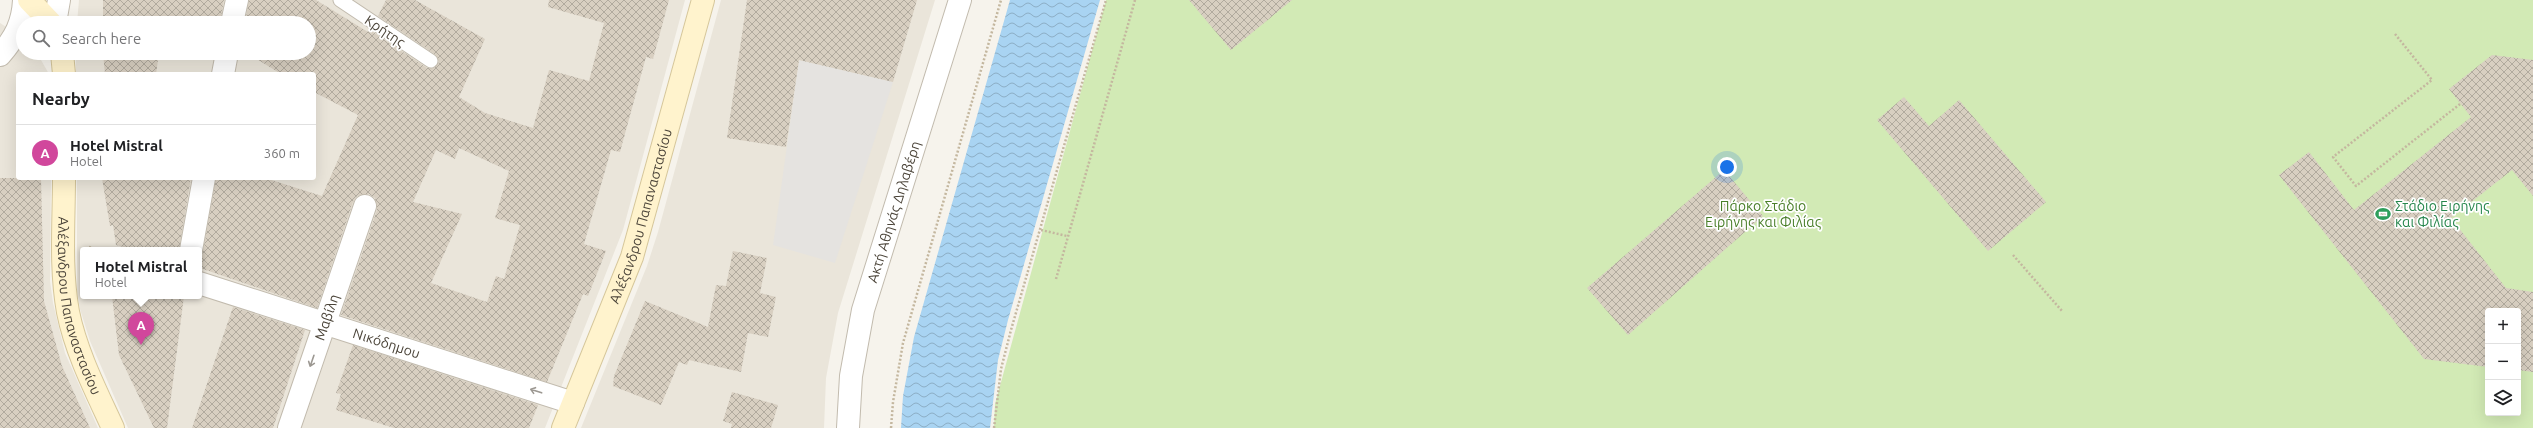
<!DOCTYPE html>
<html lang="en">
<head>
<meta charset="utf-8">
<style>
	body { margin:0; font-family:Ubuntu,sans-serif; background:#f6f6f6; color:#202124 }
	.controls { position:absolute; right:12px; bottom:12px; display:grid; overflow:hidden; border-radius:4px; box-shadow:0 4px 16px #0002 }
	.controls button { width:36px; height:36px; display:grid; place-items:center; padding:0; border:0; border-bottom:1px solid #e0e0e0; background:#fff; color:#202124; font:20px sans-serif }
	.you { position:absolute; left:1727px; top:167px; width:14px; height:14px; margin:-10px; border:3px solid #fff; border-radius:50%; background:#1a73e8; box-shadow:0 0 0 6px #1a73e833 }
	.badge { display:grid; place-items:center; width:26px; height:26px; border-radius:50%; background:#fc3f1d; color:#fff; font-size:13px; font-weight:700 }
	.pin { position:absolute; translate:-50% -33px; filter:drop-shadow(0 1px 2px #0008) }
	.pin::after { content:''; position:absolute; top:21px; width:14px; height:12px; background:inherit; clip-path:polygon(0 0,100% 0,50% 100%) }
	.popup { position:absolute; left:80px; top:247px; width:122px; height:52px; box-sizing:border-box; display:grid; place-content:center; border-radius:4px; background:#fff; filter:drop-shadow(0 1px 3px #0005); font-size:13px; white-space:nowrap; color:#757577 }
	.popup b { font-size:15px; color:#202124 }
	.popup::after { content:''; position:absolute; left:50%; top:100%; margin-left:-8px; border:8px solid transparent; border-top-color:#fff }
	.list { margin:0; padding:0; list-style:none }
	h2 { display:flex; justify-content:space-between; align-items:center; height:52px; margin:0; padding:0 16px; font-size:17px }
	h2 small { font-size:13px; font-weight:400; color:#757577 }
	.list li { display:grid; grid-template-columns:26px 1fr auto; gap:12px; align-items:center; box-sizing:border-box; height:56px; padding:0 16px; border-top:1px solid #e0e0e0 }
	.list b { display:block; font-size:15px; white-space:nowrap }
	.list p { margin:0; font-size:13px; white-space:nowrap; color:#757577 }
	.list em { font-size:13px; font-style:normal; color:#757577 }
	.icon { flex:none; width:22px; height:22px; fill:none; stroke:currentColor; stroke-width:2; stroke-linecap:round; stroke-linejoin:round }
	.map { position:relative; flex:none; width:2533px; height:428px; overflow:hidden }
	.search { position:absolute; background:#fff; box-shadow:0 4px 16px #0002; left:16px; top:16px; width:300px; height:44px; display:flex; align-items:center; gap:10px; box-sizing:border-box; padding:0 14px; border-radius:22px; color:#757577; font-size:15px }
	.panel { position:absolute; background:#fff; box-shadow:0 4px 16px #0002; left:16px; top:72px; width:300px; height:108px; border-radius:4px }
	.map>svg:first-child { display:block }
	.residential { fill:#eae5da; fill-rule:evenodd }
	.green { fill:#d2eab5; fill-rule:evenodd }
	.parking { fill:#e5e3e0 }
	.water { fill:url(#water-waves) }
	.building { fill:url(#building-cross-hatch); fill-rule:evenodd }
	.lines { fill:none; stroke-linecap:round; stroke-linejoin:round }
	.service-casing { stroke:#c2bbae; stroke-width:15 }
	.minor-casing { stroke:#c2bbae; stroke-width:24 }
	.tertiary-casing { stroke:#c2bbae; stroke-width:24 }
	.secondary-casing { stroke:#d6c79b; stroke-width:24 }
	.path { stroke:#c4b79f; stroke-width:2.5; stroke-dasharray:2 2; stroke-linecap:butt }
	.service { stroke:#fff; stroke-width:13 }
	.minor { stroke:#fff; stroke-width:22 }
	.tertiary { stroke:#fff; stroke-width:22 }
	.secondary { stroke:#fff3cd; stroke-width:22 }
	.oneway { stroke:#9c9892 }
	.labels { text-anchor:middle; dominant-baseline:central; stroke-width:3.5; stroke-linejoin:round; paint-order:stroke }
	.street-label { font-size:14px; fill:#4b4439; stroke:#fff }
	.park-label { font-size:14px; fill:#4a7f2a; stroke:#fff }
	.leisure-label { font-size:14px; fill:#27864d; stroke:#fff; text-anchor:start }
</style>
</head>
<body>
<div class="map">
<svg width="2533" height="428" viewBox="0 0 2533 428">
	<defs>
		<pattern id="water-waves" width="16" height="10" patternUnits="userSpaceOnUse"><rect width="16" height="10" fill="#a9d4f2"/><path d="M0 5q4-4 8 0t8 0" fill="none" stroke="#8caec5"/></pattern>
		<pattern id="building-cross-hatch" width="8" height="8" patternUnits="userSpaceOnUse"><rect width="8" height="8" fill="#d8cfc1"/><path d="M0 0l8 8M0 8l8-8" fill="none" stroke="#b1aa9e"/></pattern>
	</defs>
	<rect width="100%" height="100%" fill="#f6f3ec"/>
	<g class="residential">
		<path d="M79,0H685L623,230L545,428H128L90,341L80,309L77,291V178H314V74H76V53H309V23H77ZM83,250H199V296H83Z"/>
		<polygon points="721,0 935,0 838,313 826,378 824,428 581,428 647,266 658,232"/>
		<polygon points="0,23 23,38 23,53 37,53 49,74 18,74 18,178 51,178 50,281 53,303 65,353 98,428 0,428"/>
	</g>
	<path class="green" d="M1106,0H2533V428H994L995,404ZM2488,311H2518V413H2488Z"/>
	<polygon class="parking" points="799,60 893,82 835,263 773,245"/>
	<polygon class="water" points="1010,0 1100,0 1008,320 998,360 990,428 901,428 903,396 914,337"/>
	<g class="building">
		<polygon points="103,0 224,0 220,23 103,23"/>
		<path d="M249,0H316L368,32L370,30L427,68H434L439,62L436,55L378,16L386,0H415L485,39L459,97L485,113L533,128L549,70L589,81L604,23L548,7L549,0H669L653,59L646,57L620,152L611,150L584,244L606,251L588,296L583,294L547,382L341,315L377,210L375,198L369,194L357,196L353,202L317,308L200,268L216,178H265L322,196L358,115L314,92V74H281L247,53H309V23H245ZM459,148L509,171L495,218L520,225L504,279L496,276L487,302L431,283L462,214L413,202L436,150L455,159Z"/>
		<polygon points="747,0 917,0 893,82 799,60 786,147 727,138"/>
		<polygon points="1189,0 1292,0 1231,50"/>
		<polygon points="103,53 159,53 156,74 105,74"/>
		<polygon points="2492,55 2533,60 2533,196 2512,170 2451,218 2506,288 2533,292 2533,372 2518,370 2518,311 2488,311 2488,367 2424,359 2279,175 2309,152 2354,210 2471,117 2449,89"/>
		<polygon points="1904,97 1929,126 1959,100 2046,202 1988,251 1877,120"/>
		<polygon points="1724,170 1763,216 1628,335 1587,288"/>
		<polygon points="0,178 41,178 44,301 62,366 90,428 0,428"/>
		<polygon points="102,178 191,178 179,250 134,250 116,245 113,225 110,226"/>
		<polygon points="733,251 767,258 760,293 776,297 768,337 748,333 741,372 689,360 687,365 679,362 661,405 613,386 614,376 645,301 708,327 716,285 726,286"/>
		<polygon points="112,296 184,296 167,428 154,428 119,355"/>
		<polygon points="233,307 305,330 273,428 192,428"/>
		<polygon points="353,345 538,405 529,428 394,428 336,410 341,394 336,393"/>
		<polygon points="732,392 778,405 771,428 731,428 732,424 723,421"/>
	</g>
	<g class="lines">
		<g class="service-casing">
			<polyline id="service" points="340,0 431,61"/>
		</g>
		<g class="minor-casing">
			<g id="minor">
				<polyline points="55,23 59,0"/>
				<polyline points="232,23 237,0"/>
				<path d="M0,55C15,38 23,23 24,0"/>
				<polyline points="223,74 227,53"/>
				<polyline points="191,250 204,178"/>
				<path id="s1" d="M199,283L573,403"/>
				<path id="s2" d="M289,428L365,206"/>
			</g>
		</g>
		<g class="tertiary-casing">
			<g id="tertiary">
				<path id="s3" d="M848,428L851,376L863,310L960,0"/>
			</g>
		</g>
		<g class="secondary-casing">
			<g id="secondary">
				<polyline points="29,0 51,23"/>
				<polyline points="62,53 64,74"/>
				<path id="s4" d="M64,178C64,222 60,268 68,312C76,352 96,391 113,428"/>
				<path id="s5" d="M563,428L632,257L703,0"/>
			</g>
		</g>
		<g class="path">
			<polyline points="2395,34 2432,80 2333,157 2356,186 2460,104"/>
			<polyline points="1041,230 1067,236"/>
			<polyline points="89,247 99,250"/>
			<polyline points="2013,255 2062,311"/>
			<polyline points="1056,279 1135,0"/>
			<polyline points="891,428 893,402 903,343 1001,0"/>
			<polyline points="994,428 1001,369 1011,330 1106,0"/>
		</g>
		<use href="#service" class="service"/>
		<use href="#minor" class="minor"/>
		<use href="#tertiary" class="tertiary"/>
		<use href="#secondary" class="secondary"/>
	</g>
	<defs><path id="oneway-shaft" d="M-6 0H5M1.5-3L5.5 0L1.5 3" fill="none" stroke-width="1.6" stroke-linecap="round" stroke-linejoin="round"/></defs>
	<g class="oneway">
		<use href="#oneway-shaft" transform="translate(312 361) rotate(109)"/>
		<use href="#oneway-shaft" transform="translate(536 391) rotate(-162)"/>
	</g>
	<defs>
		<g id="stadium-bare" transform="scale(1.2)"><path d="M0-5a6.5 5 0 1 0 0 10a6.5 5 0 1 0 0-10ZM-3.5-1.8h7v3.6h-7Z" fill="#2e9e5b" stroke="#fff" stroke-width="2.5" paint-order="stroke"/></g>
	</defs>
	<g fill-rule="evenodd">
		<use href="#stadium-bare" x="2383" y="214"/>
	</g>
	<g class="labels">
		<g class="street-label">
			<text transform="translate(385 31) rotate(34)">Κρήτης</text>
			<text stroke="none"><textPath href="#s3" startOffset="222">Ακτή Αθηνάς Δηλαβέρη</textPath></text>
			<text stroke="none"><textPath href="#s5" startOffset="226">Αλέξανδρου Παπαναστασίου</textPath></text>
			<text stroke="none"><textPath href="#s4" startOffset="130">Αλέξανδρου Παπαναστασίου</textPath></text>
			<text stroke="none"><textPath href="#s2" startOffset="117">Μαβίλη</textPath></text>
			<text stroke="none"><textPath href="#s1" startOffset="197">Νικόδημου</textPath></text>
		</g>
		<g class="park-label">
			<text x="1763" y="206">Πάρκο Στάδιο<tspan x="1763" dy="16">Ειρήνης και Φιλίας</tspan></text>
		</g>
		<g class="leisure-label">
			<text x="2395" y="206">Στάδιο Ειρήνης<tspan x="2395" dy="16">και Φιλίας</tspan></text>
		</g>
	</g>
</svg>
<div class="controls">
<button>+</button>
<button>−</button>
<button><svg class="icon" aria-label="layers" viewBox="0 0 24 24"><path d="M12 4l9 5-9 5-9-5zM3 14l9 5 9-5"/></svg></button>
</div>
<div class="you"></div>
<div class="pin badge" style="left:141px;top:345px;background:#d1479c">A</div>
<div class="popup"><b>Hotel Mistral</b>Hotel</div>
<div class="search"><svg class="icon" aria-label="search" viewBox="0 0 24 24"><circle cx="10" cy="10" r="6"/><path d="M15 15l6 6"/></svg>Search here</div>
<section class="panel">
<h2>Nearby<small></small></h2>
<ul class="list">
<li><span class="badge" style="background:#d1479c">A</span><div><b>Hotel Mistral</b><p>Hotel</p></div><em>360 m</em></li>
</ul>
</section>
</div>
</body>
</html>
